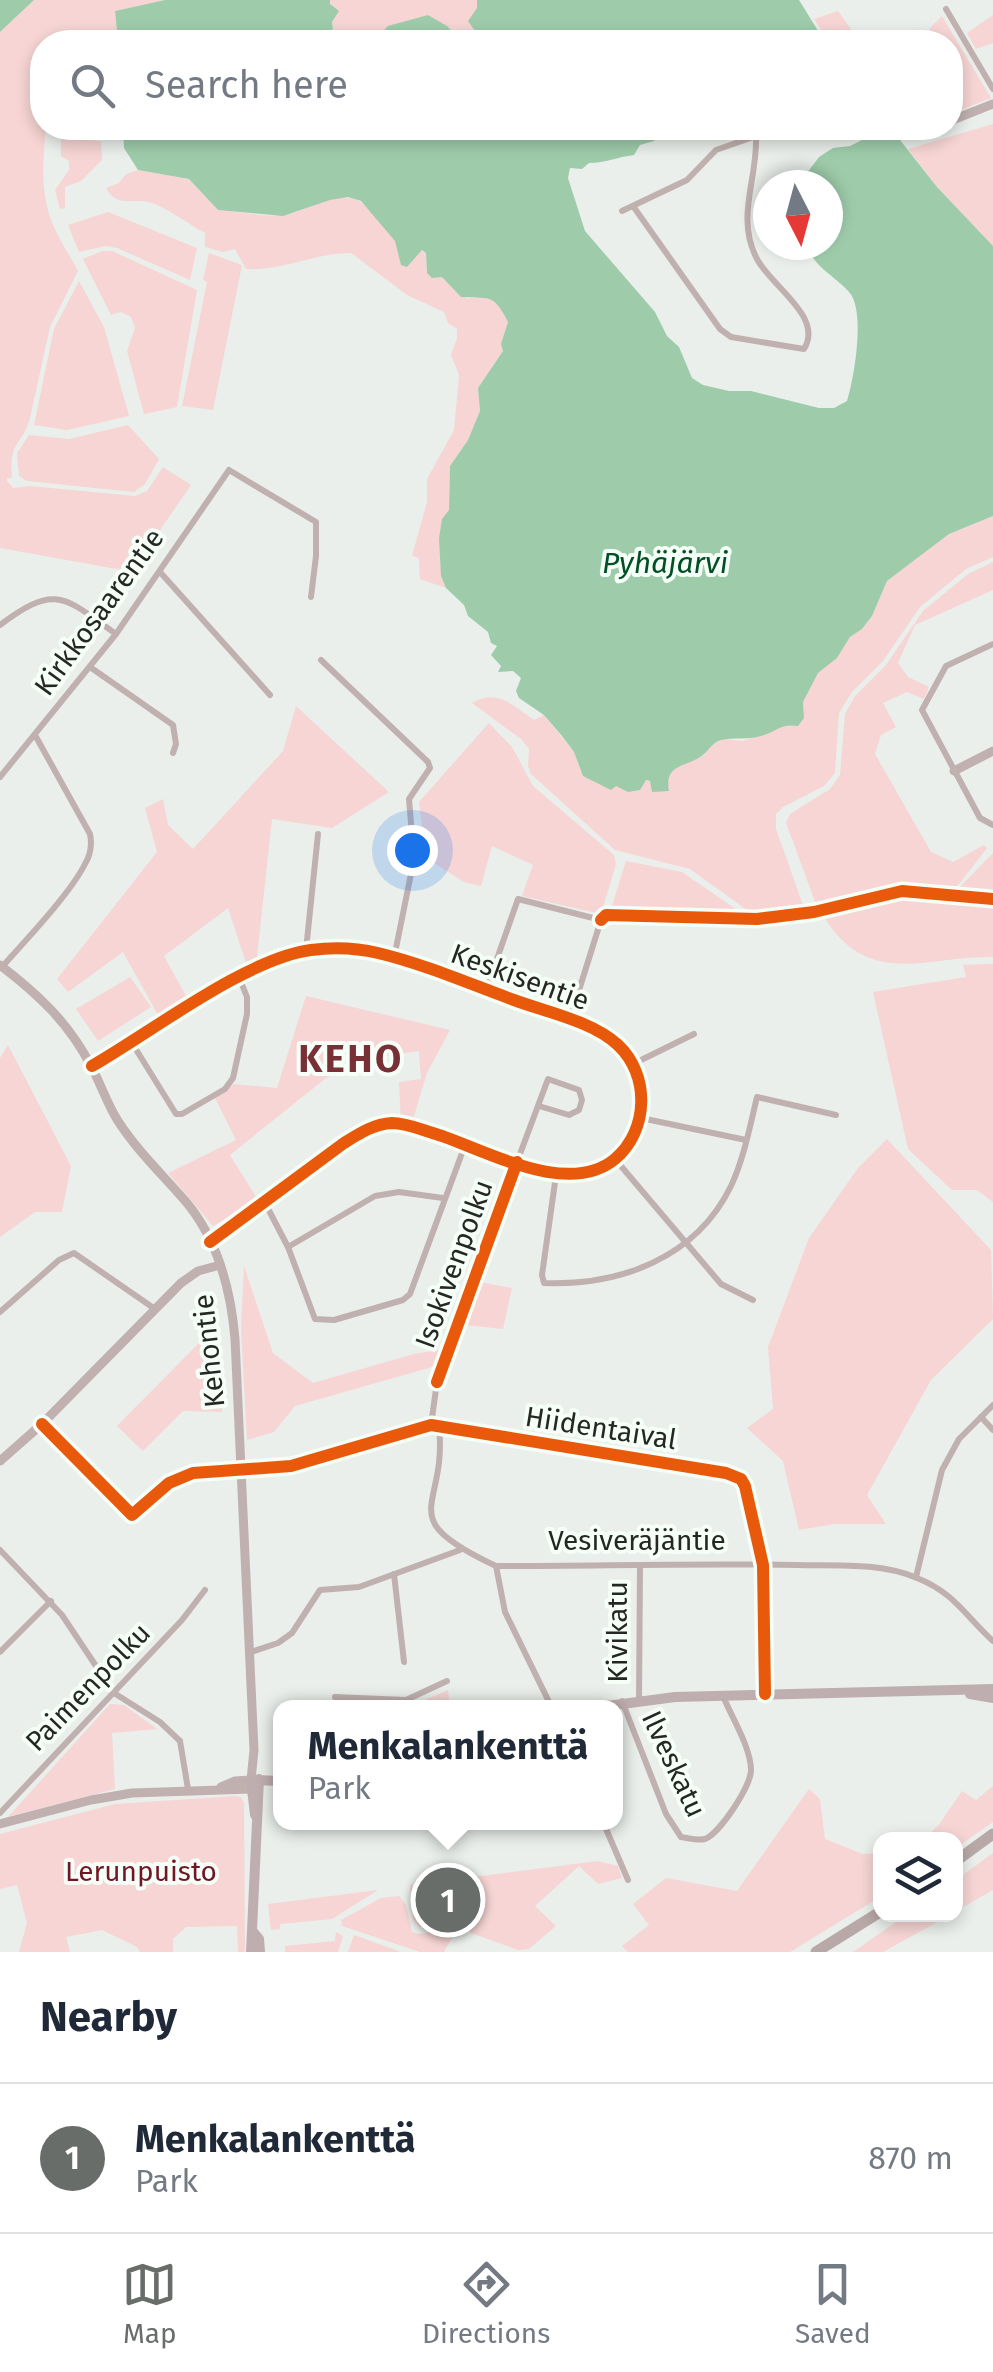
<!DOCTYPE html>
<html lang="en">
<head>
<meta charset="utf-8">
<style>
	body { margin:0; font-family:"Fira Sans",sans-serif; background:#f2f2f3; color:#1f2937 }
	.controls { position:absolute; right:30px; bottom:30px; display:grid; overflow:hidden; border-radius:20px; box-shadow:0 5px 15px #0003 }
	.controls button { width:90px; height:90px; display:grid; place-items:center; padding:0; border:0; border-bottom:2px solid #e0e1e3; background:#fff; color:#1f2937; font:50px sans-serif }
	.compass { position:absolute; left:753px; top:170px; width:90px; height:90px; border-radius:50%; background:#fff; box-shadow:0 5px 15px #0003; rotate:174deg }
	.you { position:absolute; left:412px; top:850px; width:35px; height:35px; margin:-25px; border:8px solid #fff; border-radius:50%; background:#1a73e8; box-shadow:0 0 0 15px #1a73e833 }
	.badge { display:grid; place-items:center; width:65px; height:65px; border-radius:50%; background:#696d6a; color:#fff; font-size:32px; font-weight:700 }
	.pin { position:absolute; translate:-50% -50%; border:5px solid #fff; box-shadow:0 2px 10px #0006 }
	.popup { position:absolute; left:273px; top:1700px; width:350px; height:130px; box-sizing:border-box; display:grid; place-content:center; border-radius:20px; background:#fff; filter:drop-shadow(0 2px 8px #0005); font-size:32px; white-space:nowrap; color:#747a83 }
	.popup b { font-size:38px; color:#1f2937 }
	.popup::after { content:''; position:absolute; left:50%; top:100%; margin-left:-20px; border:20px solid transparent; border-top-color:#fff }
	.list { margin:0; padding:0; list-style:none }
	h2 { display:flex; justify-content:space-between; align-items:center; height:130px; margin:0; padding:0 40px; font-size:42px }
	h2 small { font-size:32px; font-weight:400; color:#747a83 }
	.list li { display:grid; grid-template-columns:65px 1fr auto; gap:30px; align-items:center; box-sizing:border-box; height:150px; padding:0 40px; border-top:2px solid #e0e1e3 }
	.list b { display:block; font-size:38px; white-space:nowrap }
	.list p { margin:0; font-size:32px; white-space:nowrap; color:#747a83 }
	.list em { font-size:32px; font-style:normal; color:#747a83 }
	.icon { flex:none; width:55px; height:55px; fill:none; stroke:currentColor; stroke-width:2; stroke-linecap:round; stroke-linejoin:round }
	.map { position:relative; flex:none; width:993px; height:1952px; overflow:hidden }
	.search { position:absolute; background:#fff; box-shadow:0 5px 15px #0003; left:30px; right:30px; top:30px; height:110px; display:flex; align-items:center; gap:25px; box-sizing:border-box; padding:0 35px; border-radius:40px; color:#747a83; font-size:38px }
	.sheet { height:280px; background:#fff }
	nav { display:flex; justify-content:space-around; align-items:center; box-sizing:border-box; height:140px; border-top:2px solid #e0e1e3; background:#fff; font-size:28px; color:#747a83 }
	nav a { display:grid; justify-items:center; gap:5px }
	nav .on { color:#696d6a }
	.map>svg:first-child { display:block }
	.green { fill:#f6d5d4 }
	.water { fill:#9eccab }
	.lines { fill:none; stroke-linecap:round; stroke-linejoin:round }
	.minor { stroke:#c0b1b0; stroke-width:6 }
	.tertiary { stroke:#c0b1b0; stroke-width:9 }
	.secondary { stroke:#bfaeaf; stroke-width:10 }
	.trunk { stroke:#b8a8a8; stroke-width:11 }
	.cycleway-casing { stroke:#f5fef7; stroke-width:19 }
	.cycleway { stroke:#e8590c; stroke-width:12 }
	.labels { text-anchor:middle; dominant-baseline:central; stroke-width:8; stroke-linejoin:round; paint-order:stroke }
	.street-label { font-size:28px; fill:#242724; stroke:#f5fef7 }
	.park-label { font-size:28px; fill:#701625; stroke:#f5fef7 }
	.water-label { font-size:30px; font-style:italic; fill:#004f25; stroke:#f5fef7 }
	.district-label { font-size:38px; font-weight:bold; letter-spacing:2.5px; fill:#773036; stroke:#f5fef7 }
</style>
</head>
<body>
<div class="map">
<svg width="993" height="1952" viewBox="0 0 993 1952">
	<rect width="100%" height="100%" fill="#eaefeb"/>
	<g class="green">
		<path d="M34,0H165L115,11L118,42H42V128H46C43,158 40,193 52,222C58,239 70,255 78,271L50,327L30,418C21,448 9,439 12,478H7V481L13,488L30,486L135,496L147,491L163,467L191,485L160,530L166,538L139,573L0,548V32Z"/>
		<polygon points="330,0 477,0 478,34 461,40 447,26 381,33 383,42 315,42 333,29"/>
		<polygon points="838,11 860,42 829,42 814,19"/>
		<polygon points="993,15 993,43 976,49 967,33"/>
		<path d="M942,16L991,98L951,114V87C961,72 951,58 950,42H942L929,29Z"/>
		<polygon points="993,124 993,246 937,187 908,149"/>
		<polygon points="48,128 84,128 86,138 101,142 102,160 81,181 65,187 65,208 60,209 55,190 69,170 69,161 61,156 61,137"/>
		<path d="M138,170L189,179L218,210C238,211 261,217 281,215C307,214 338,185 363,204C374,212 388,227 394,239C400,252 396,255 407,267L421,250L426,253L427,273L442,277L467,299L484,295L499,303L508,322L502,344L503,351L478,388L480,411L468,440L450,466L449,510L442,530L441,576L446,588L420,579L419,558L412,556L427,502V479L454,430L459,375L451,355L457,338V329L448,323L444,312L407,295L351,253C314,253 283,271 246,269L235,249L223,252L205,247V233C190,225 163,205 148,202C131,198 117,208 106,188L119,183L126,174Z"/>
		<polygon points="108,212 197,248 190,280 117,248 106,246 79,252 68,225"/>
		<polygon points="102,251 112,251 197,290 177,407 144,414 127,351 135,328 131,317 121,312 111,315 83,259"/>
		<polygon points="209,253 242,265 213,410 182,406 207,282 203,280"/>
		<polygon points="79,281 104,327 129,416 67,430 34,425 54,329"/>
		<polygon points="128,425 159,459 145,484 134,492 27,481 19,476 17,453 29,435 69,439"/>
		<path d="M993,516V557L966,569L920,607L883,661L852,692L839,713L835,773L824,786L783,807L776,814V829L804,908L787,913L754,915L690,869L615,850L531,774L528,766L529,749L521,739L472,703C498,688 513,706 534,720L544,715L574,752L583,776L615,786L646,780L669,790L667,779L672,769L704,755L709,747L723,739L743,741L804,718L803,702L818,672L837,658L850,637L862,629L872,616L887,581L949,534Z"/>
		<polygon points="993,562 993,590 915,625 898,663 908,677 929,687 924,699 907,692 883,703 896,727 881,735 875,754 931,852 953,862 984,845 987,848 959,884 948,892 897,887 822,906 816,904 786,823 790,814 830,789 840,775 845,714 855,696 886,665 923,611 968,574"/>
		<polygon points="296,706 389,792 332,828 272,819 257,957 246,963 228,908 164,956 187,998 158,1015 123,952 68,992 57,979 157,852 145,808 163,799 168,825 193,849 283,751"/>
		<polygon points="489,723 512,747 533,786 614,855 616,864 601,914 522,896 533,865 492,846 481,886 464,882 426,858 419,802"/>
		<polygon points="993,853 993,897 956,893 955,892"/>
		<polygon points="626,861 682,872 746,916 610,912"/>
		<path d="M910,894L993,902V957C927,956 870,988 826,920V914Z"/>
		<polygon points="993,964 993,1202 977,1190 952,1190 908,1149 873,992 966,977 963,965"/>
		<polygon points="130,977 151,1007 98,1041 76,1009"/>
		<polygon points="306,996 450,1030 427,1073 411,1126 401,1124 399,1082 421,1079 419,1051 377,1057 326,1078 230,1155 258,1200 213,1226 168,1173 236,1140 215,1098 234,1084 277,1088"/>
		<polygon points="8,1045 71,1166 62,1212 35,1212 0,1237 0,1058"/>
		<polygon points="887,1139 991,1250 993,1319 931,1380 867,1495 886,1524 835,1524 799,1530 783,1461 747,1428 773,1409 768,1347 809,1238 858,1168"/>
		<polygon points="244,1266 273,1353 313,1383 414,1354 443,1349 439,1365 295,1406 274,1432 247,1440 241,1328"/>
		<polygon points="480,1282 512,1288 503,1329 465,1325"/>
		<polygon points="208,1334 215,1336 222,1412 183,1411 143,1451 117,1426"/>
		<polygon points="448,1690 450,1707 409,1707"/>
		<polygon points="110,1704 124,1705 157,1729 112,1733 115,1789 8,1817"/>
		<polygon points="993,1786 993,1822 956,1848 956,1840 923,1839 938,1826 962,1791 976,1800"/>
		<polygon points="809,1789 820,1799 825,1839 863,1854 880,1853 880,1897 790,1952 628,1952 622,1946 649,1925 633,1904 666,1878 737,1891"/>
		<polygon points="235,1796 241,1797 244,1803 245,1952 238,1952 237,1926 186,1927 173,1939 173,1952 140,1952 137,1947 102,1930 66,1937 70,1952 19,1952 27,1923 17,1885 0,1889 0,1834 115,1804"/>
		<polygon points="993,1853 993,1890 956,1911 956,1880"/>
		<polygon points="598,1861 618,1866 622,1878 598,1884 579,1866 535,1906 556,1926 529,1949 518,1950 471,1933 456,1916 420,1927 413,1920 410,1885"/>
		<polygon points="378,1890 332,1919 280,1924 280,1929 271,1930 268,1904"/>
		<path d="M399,1896L406,1905L412,1932C427,1939 438,1923 454,1926V1934L444,1952H420L342,1926L341,1920L381,1898Z"/>
		<polygon points="906,1915 950,1915 883,1952 853,1952"/>
		<polygon points="336,1932 343,1936 338,1952 285,1952 285,1946 335,1941"/>
		<polygon points="354,1935 401,1952 348,1952"/>
	</g>
	<g class="water">
		<polygon points="0,0 34,0 0,32"/>
		<polygon points="165,0 330,0 330,4 339,11 332,22 333,29 315,42 118,42 115,11"/>
		<polygon points="477,0 799,0 825,42 383,42 381,33 388,26 428,15 447,26 461,40 477,34 468,21 477,8"/>
		<path d="M123,128H669L654,141L640,145L634,155C617,157 606,163 589,163L582,169L570,168L568,178L585,231L655,312L667,336L679,347L692,378L703,385L729,391H751L819,408H834L847,401C854,379 866,310 849,292C834,275 814,268 807,245H828V185H793L792,180L804,177L819,157L833,148L850,146L870,136L900,140L937,187L993,246V516L949,534L887,581L872,616L862,629L850,637L837,658L818,673L803,702L804,718L798,726C781,723 776,732 761,736C748,740 734,737 721,740C712,743 709,750 703,755C686,768 664,763 669,791L652,792L650,781L646,780L640,790L628,792L616,786L611,790L583,776L574,752L562,736L544,715L519,698L516,691L521,678L513,671L498,672L501,666L491,655L497,646L491,643L488,632L468,616L464,605L446,588L441,576L439,538L442,519L449,510L450,466L468,440L480,411L478,388L503,351L501,344L508,322C493,292 489,299 461,297L442,277L432,278L427,273L426,253L422,250L407,267L401,265L395,241L361,201L348,197L330,200L283,216L218,210L189,179L138,170L124,148Z"/>
	</g>
	<g class="lines">
		<g class="minor">
			<polyline points="946,9 993,89"/>
			<path d="M622,211L687,180L716,150L756,136C758,179 735,217 757,259C772,287 824,317 804,349L731,337L720,329L633,206"/>
			<polyline points="160,572 270,695"/>
			<path d="M0,625C56,583 64,597 116,634"/>
			<polyline points="993,644 946,666 922,710 980,818 993,825"/>
			<polyline points="321,660 428,762 430,768 409,799 414,859 394,958"/>
			<polyline points="90,667 173,725 176,744 173,753"/>
			<polyline points="0,777 116,634 229,470 316,522 316,556 311,597"/>
			<polyline points="306,950 318,834"/>
			<path d="M1,968C24,942 70,894 85,864C91,854 92,844 90,834L35,735"/>
			<polyline points="486,990 518,899 601,920 570,1019"/>
			<polyline points="132,1043 176,1114 182,1114 225,1089 233,1078 247,1014 247,997 239,977"/>
			<polyline points="633,1064 694,1034"/>
			<polyline points="641,1118 746,1140"/>
			<polyline points="615,1159 721,1284 753,1300"/>
			<polyline points="517,1162 548,1079 579,1090 582,1100 579,1110 569,1115 539,1106"/>
			<path d="M556,1175L542,1275L544,1283C620,1286 696,1258 731,1186C744,1158 750,1126 757,1097L836,1115"/>
			<polyline points="264,1201 288,1247 315,1319 334,1320 403,1300 410,1294 465,1145"/>
			<polyline points="288,1247 375,1196 399,1192 443,1198"/>
			<polyline points="0,1312 59,1260 74,1253 155,1309"/>
			<polyline points="981,1417 993,1430"/>
			<polyline points="42,1424 132,1515 169,1483 193,1473 291,1466 431,1425 726,1473 741,1479 745,1486 763,1565 765,1694"/>
			<polyline points="431,1425 437,1382"/>
			<path d="M439,1427C448,1510 390,1516 496,1566C596,1566 696,1563 796,1565C835,1566 880,1562 917,1578C955,1593 966,1617 993,1641"/>
			<polyline points="0,1550 62,1615 114,1693 160,1722 180,1741 188,1789"/>
			<polyline points="496,1566 505,1612 552,1708"/>
			<polyline points="394,1574 404,1662"/>
			<polyline points="916,1577 942,1470 959,1439 993,1405"/>
			<polyline points="0,1652 51,1601"/>
			<polyline points="248,1653 278,1643 292,1633 320,1590 359,1587 460,1550"/>
			<polyline points="335,1697 406,1700 447,1681"/>
			<polyline points="639,1700 640,1566"/>
			<path d="M622,1701L666,1814L681,1837C689,1838 697,1841 705,1839C720,1833 752,1785 751,1769C750,1746 732,1718 723,1696"/>
			<polyline points="0,1813 182,1620 205,1590"/>
			<polyline points="603,1822 628,1880"/>
		</g>
		<g class="tertiary">
			<polyline points="950,121 993,104"/>
			<polyline points="756,136 783,128"/>
			<polyline points="954,771 993,751"/>
			<path d="M0,965C38,994 69,1023 91,1066C101,1084 107,1104 118,1121C138,1152 164,1176 187,1203C218,1241 231,1291 235,1339L254,1750L251,1780L235,1781L221,1787"/>
			<path d="M92,1066C150,1033 247,958 311,950C333,947 357,948 378,953C424,964 470,984 514,1000C546,1012 592,1021 618,1045C650,1075 649,1130 615,1159C568,1198 486,1150 436,1134C422,1130 407,1123 392,1123C374,1124 360,1133 344,1143L210,1242"/>
			<polyline points="0,1461 42,1424 181,1283 198,1271 220,1265"/>
			<polyline points="0,1824 91,1800 132,1793 251,1789"/>
		</g>
		<g class="secondary">
			<polyline points="970,1694 993,1698"/>
			<polyline points="592,1708 675,1697 993,1689"/>
			<polyline points="255,1815 251,1780 280,1781"/>
			<polyline points="254,1933 259,1939 260,1952"/>
			<polyline points="251,1952 259,1779"/>
		</g>
		<g class="trunk">
			<polyline points="956,1861 993,1834"/>
			<polyline points="816,1952 880,1912"/>
		</g>
		<g class="cycleway-casing">
			<g id="cycleway">
				<polyline points="601,920 606,915 757,919 814,912 902,891 993,899"/>
				<path d="M92,1066C150,1033 247,958 311,950C333,947 357,948 378,953C424,964 470,984 514,1000C546,1012 592,1021 618,1045C650,1075 649,1130 615,1159C568,1198 486,1150 436,1134C422,1130 407,1123 392,1123C374,1124 360,1133 344,1143L210,1242"/>
				<polyline points="437,1382 517,1162"/>
				<polyline points="42,1424 132,1515 169,1483 193,1473 291,1466 431,1425 726,1473 741,1479 745,1486 763,1565 765,1694"/>
			</g>
		</g>
		<use href="#cycleway" class="cycleway"/>
	</g>
	<g class="labels">
		<g class="street-label">
			<text transform="translate(99 612) rotate(-54)">Kirkkosaarentie</text>
			<text transform="translate(520 977) rotate(20)">Keskisentie</text>
			<text transform="translate(454 1264) rotate(-70)">Isokivenpolku</text>
			<text transform="translate(209 1351) rotate(-96)">Kehontie</text>
			<text transform="translate(601 1428) rotate(9)">Hiidentaival</text>
			<text x="637" y="1540">Vesiveräjäntie</text>
			<text transform="translate(617 1632) rotate(-90)">Kivikatu</text>
			<text transform="translate(88 1687) rotate(-46)">Paimenpolku</text>
			<text transform="translate(674 1764) rotate(65)">Ilveskatu</text>
		</g>
		<g class="park-label">
			<text x="141" y="1871">Lerunpuisto</text>
		</g>
		<g class="water-label">
			<text x="665" y="563">Pyhäjärvi</text>
		</g>
		<g class="district-label">
			<text x="351" y="1059">KEHO</text>
		</g>
	</g>
</svg>
<div class="controls">
<button><svg class="icon" aria-label="layers" viewBox="0 0 24 24"><path d="M12 4l9 5-9 5-9-5zM3 14l9 5 9-5"/></svg></button>
</div>
<svg class="compass" viewBox="-18 -18 36 36"><path d="M0-13l5 13h-10z" fill="#e53935"/><path d="M0 13l5-13h-10z" fill="#747a83"/></svg>
<div class="you"></div>
<div class="pin badge" style="left:448px;top:1900px">1</div>
<div class="popup"><b>Menkalankenttä</b>Park</div>
<div class="search"><svg class="icon" aria-label="search" viewBox="0 0 24 24"><circle cx="10" cy="10" r="6"/><path d="M15 15l6 6"/></svg>Search here</div>
</div>
<section class="sheet">
<h2>Nearby<small></small></h2>
<ul class="list">
<li><span class="badge">1</span><div><b>Menkalankenttä</b><p>Park</p></div><em>870 m</em></li>
</ul>
</section>
<nav>
<a class="on"><svg class="icon" aria-label="map" viewBox="0 0 24 24"><path d="M3 6l6-2 6 2 6-2v14l-6 2-6-2-6 2zM9 4v14M15 6v14"/></svg>Map</a>
<a><svg class="icon" aria-label="directions" viewBox="0 0 24 24"><path d="M12 3l9 9-9 9-9-9zM9 14v-3h6M13 9l2 2-2 2"/></svg>Directions</a>
<a><svg class="icon" aria-label="saved" viewBox="0 0 24 24"><path d="M7 4h10v16l-5-4-5 4z"/></svg>Saved</a>
</nav>
</body>
</html>
